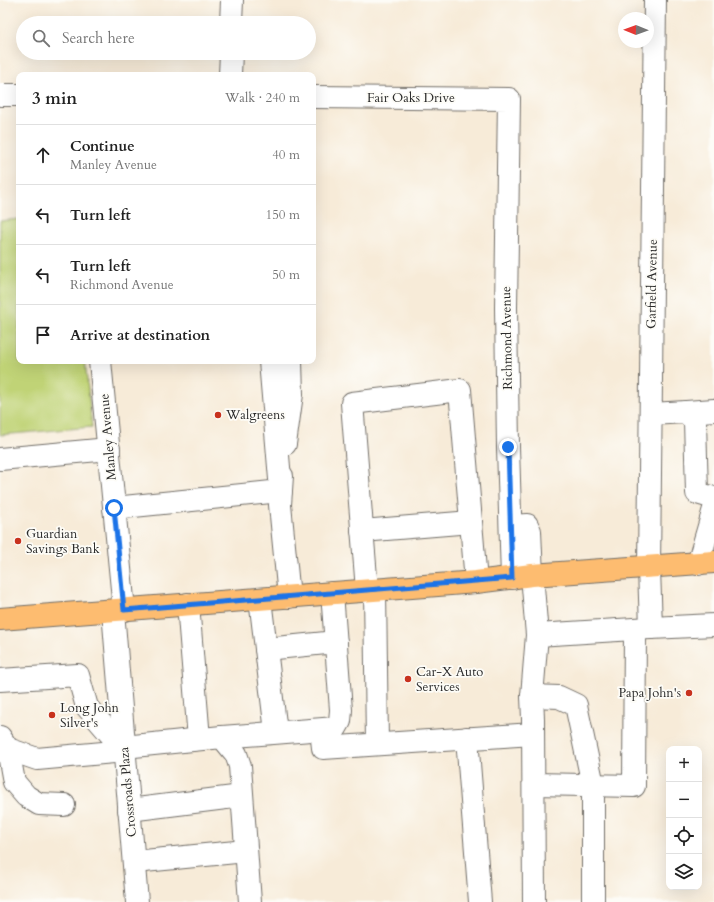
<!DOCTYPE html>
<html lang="en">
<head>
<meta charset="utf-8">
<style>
	body { margin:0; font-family:Cardo,serif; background:#f2f2f2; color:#222 }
	.controls { position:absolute; right:12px; bottom:12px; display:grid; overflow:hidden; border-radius:8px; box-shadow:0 4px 16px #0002 }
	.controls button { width:36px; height:36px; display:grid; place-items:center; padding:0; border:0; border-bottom:1px solid #e0e0e0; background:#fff; color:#222; font:20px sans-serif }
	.compass { position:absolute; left:618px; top:12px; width:36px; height:36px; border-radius:50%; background:#fff; box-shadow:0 4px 16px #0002; rotate:271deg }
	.stop { position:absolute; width:12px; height:12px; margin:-9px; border:3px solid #1a73e8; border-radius:50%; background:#fff }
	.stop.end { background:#1a73e8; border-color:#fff; box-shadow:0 1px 4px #0008 }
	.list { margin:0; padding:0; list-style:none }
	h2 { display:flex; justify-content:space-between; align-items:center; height:52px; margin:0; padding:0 16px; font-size:17px }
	h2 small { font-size:13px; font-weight:400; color:#767676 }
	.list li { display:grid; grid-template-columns:26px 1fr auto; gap:12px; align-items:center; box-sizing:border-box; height:60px; padding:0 16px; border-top:1px solid #e0e0e0 }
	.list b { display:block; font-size:15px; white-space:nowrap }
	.list p { margin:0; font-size:13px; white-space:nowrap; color:#767676 }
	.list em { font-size:13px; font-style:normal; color:#767676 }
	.icon { flex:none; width:22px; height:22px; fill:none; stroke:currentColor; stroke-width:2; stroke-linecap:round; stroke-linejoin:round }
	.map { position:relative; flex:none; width:714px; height:902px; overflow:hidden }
	.search { position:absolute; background:#fff; box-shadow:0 4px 16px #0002; left:16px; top:16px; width:300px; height:44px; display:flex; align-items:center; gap:10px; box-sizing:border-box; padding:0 14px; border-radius:22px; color:#767676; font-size:15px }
	.panel { position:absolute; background:#fff; box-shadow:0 4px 16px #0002; left:16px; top:72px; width:300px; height:292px; border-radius:8px }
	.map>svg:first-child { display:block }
	.green { fill:#c0d376; stroke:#767f50 }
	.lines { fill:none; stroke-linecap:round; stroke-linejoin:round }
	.minor-casing { stroke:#726e68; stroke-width:24 }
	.major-casing { stroke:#726e68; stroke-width:24 }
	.minor { stroke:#fff; stroke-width:22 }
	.major { stroke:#fdbc6f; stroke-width:22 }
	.route { stroke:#1a73e8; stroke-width:5 }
	.poi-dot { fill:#c8321e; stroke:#fdfcf7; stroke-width:1.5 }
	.labels { text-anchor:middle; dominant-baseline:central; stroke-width:3.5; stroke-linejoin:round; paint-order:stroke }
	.street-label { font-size:13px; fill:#2b2b2b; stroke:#fdfcf7 }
	.poi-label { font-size:13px; fill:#2b2b2b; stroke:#fdfcf7; text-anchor:start }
</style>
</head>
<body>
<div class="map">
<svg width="714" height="902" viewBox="0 0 714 902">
	<rect width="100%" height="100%" fill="#fdfcf7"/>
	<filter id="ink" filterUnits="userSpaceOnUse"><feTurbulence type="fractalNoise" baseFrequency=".025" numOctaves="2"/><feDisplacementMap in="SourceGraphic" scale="8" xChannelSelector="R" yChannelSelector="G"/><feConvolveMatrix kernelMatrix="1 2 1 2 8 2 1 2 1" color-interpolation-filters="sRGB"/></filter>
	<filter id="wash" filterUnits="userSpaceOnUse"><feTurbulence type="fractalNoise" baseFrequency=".012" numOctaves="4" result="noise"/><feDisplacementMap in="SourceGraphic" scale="16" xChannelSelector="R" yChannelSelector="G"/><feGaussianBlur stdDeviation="0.9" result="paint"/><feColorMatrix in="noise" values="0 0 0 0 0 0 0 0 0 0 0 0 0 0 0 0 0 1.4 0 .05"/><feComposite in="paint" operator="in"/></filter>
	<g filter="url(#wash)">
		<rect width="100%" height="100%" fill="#f7ebd8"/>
		<polygon class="green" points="19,219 19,361 85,361 92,427 0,435 0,221"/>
	</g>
	<g filter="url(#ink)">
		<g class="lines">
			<g class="minor-casing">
				<g id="minor">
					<polyline points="655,0 649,568 651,628 714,625"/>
					<polyline points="231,23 232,0"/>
					<polyline points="230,75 231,53"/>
					<polyline points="0,95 19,95"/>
					<polyline points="313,97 509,99 506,308 508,447 512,578"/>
					<polyline points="100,361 124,610"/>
					<polyline points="686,412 714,410"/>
					<polyline points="651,414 686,412 695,421 697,493 714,498"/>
					<polyline points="285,444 292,394 291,361"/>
					<polyline points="0,459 109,449"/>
					<polyline points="282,476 280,505 289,597"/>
					<polyline points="114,508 281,491 270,361"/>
					<polyline points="511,526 527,525 530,531 532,575 537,635 532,696 533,719 534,902"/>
					<polyline points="362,531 471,522"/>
					<polyline points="698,564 714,509"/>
					<polyline points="367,590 352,403 460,390 476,582"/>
					<polyline points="375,590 377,744"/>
					<polyline points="260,599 276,732"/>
					<polyline points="188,604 199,739"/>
					<polyline points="113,611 137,902"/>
					<polyline points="537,635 650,628"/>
					<polyline points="266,649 336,642"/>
					<polyline points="0,680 78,675 87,707 125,751"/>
					<polyline points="532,696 559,697 576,705 593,785 593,902"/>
					<polyline points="321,730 323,748 533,734"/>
					<polyline points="0,737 8,749 37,759 125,751"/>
					<polyline points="222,737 336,728 340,721 341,710 332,593"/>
					<polyline points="467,738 480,902"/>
					<polyline points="124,747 222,737 236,754 240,766 250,902"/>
					<polyline points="8,749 14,782 26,796 39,804 64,805"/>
					<polyline points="534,784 634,786 635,629"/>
					<polyline points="129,810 242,796"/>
					<polyline points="134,862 246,851"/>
				</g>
			</g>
			<g class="major-casing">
				<polyline id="major" points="0,619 476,582 532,575 714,562"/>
			</g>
			<use href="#minor" class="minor"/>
			<use href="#major" class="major"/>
		</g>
	</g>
	<g class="lines" filter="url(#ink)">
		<polyline class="route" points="114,508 124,610 512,578 508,447"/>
	</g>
	<g class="poi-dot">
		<circle cx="218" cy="415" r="4"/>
		<circle cx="18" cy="541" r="4"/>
		<circle cx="408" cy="679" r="4"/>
		<circle cx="689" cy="693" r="4"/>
		<circle cx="52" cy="715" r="4"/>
	</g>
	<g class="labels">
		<g class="street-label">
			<text x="411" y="98">Fair Oaks Drive</text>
			<text transform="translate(652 284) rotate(-89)">Garfield Avenue</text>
			<text transform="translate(507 338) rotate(-91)">Richmond Avenue</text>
			<text transform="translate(108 437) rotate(-95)">Manley Avenue</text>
			<text transform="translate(128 792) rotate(-95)">Crossroads Plaza</text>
		</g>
		<g class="poi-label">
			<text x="226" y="415">Walgreens</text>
			<text x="26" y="534">Guardian<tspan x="26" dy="15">Savings Bank</tspan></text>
			<text x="416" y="672">Car-X Auto<tspan x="416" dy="15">Services</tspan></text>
			<text x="681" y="693" text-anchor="end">Papa John's</text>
			<text x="60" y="708">Long John<tspan x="60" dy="15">Silver's</tspan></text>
		</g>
	</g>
</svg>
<div class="controls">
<button>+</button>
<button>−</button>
<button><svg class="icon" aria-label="locate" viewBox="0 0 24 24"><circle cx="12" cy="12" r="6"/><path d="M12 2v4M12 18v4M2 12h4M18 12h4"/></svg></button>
<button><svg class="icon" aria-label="layers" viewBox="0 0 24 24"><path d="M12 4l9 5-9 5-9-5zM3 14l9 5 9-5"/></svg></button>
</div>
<svg class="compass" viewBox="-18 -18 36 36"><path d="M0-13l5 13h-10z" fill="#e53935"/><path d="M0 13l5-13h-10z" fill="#767676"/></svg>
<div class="stop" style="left:114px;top:508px"></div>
<div class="stop end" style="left:508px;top:447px"></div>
<div class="search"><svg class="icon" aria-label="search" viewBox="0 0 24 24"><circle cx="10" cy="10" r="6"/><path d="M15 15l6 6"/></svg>Search here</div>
<section class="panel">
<h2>3 min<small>Walk · 240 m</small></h2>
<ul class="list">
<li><svg class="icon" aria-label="ahead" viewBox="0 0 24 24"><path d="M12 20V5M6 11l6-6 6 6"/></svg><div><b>Continue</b><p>Manley Avenue</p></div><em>40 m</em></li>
<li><svg class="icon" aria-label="left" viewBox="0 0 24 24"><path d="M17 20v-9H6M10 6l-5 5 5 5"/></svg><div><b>Turn left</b></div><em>150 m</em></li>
<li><svg class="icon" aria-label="left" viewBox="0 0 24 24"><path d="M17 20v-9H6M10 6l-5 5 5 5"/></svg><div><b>Turn left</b><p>Richmond Avenue</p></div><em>50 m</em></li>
<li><svg class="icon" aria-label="arrive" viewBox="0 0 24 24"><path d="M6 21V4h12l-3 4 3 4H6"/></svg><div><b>Arrive at destination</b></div></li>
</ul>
</section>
</div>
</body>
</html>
